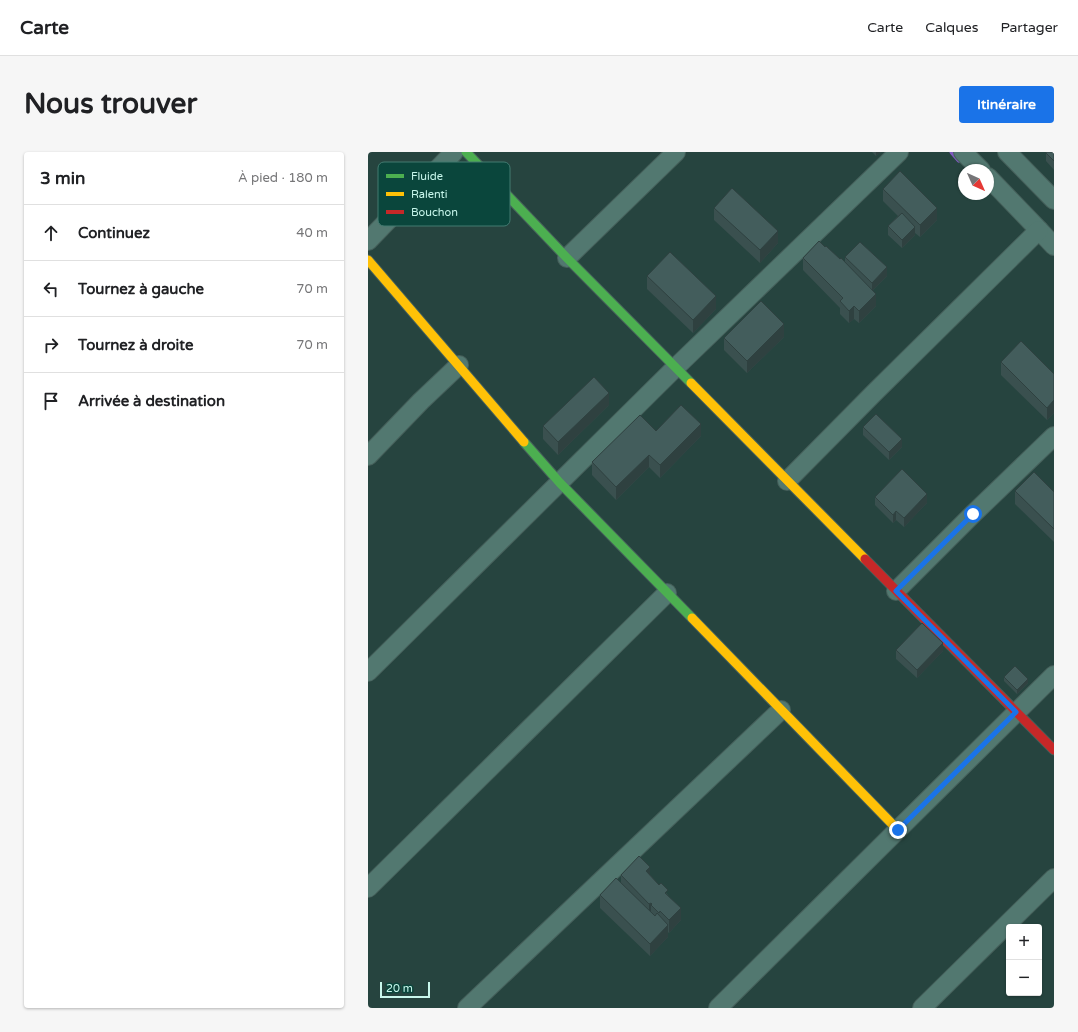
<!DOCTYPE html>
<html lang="fr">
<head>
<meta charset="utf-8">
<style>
	body { margin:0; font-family:"Varela Round",sans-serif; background:#f6f6f6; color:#202124 }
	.controls { position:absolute; right:12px; bottom:12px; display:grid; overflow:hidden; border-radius:4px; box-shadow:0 1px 3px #0004 }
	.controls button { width:36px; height:36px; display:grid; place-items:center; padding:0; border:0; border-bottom:1px solid #e0e0e0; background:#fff; color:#202124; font:20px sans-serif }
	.compass { position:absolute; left:590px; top:12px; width:36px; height:36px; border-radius:50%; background:#fff; box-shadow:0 1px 3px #0004; rotate:135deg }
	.scale { position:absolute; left:12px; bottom:10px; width:50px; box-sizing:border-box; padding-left:4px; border:2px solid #c8f7ec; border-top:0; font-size:11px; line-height:14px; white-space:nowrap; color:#c8f7ec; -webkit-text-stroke:3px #0a463c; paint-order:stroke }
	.stop { position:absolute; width:12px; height:12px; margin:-9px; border:3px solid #1a73e8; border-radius:50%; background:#fff }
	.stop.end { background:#1a73e8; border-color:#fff; box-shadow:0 1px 4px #0008 }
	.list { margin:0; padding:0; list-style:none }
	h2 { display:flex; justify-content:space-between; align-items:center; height:52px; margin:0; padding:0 16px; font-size:17px }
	h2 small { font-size:13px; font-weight:400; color:#757577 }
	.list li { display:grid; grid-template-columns:26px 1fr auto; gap:12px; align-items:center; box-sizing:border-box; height:56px; padding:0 16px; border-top:1px solid #e0e0e0 }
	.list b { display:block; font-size:15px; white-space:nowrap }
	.list em { font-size:13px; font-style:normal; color:#757577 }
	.icon { flex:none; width:22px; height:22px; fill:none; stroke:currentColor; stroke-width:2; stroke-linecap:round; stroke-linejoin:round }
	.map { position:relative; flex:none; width:686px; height:856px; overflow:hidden; border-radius:4px }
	header { display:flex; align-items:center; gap:24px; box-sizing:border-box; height:56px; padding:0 20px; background:#fff; border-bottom:1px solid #e0e0e0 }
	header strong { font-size:19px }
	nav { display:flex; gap:22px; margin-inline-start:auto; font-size:14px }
	.intro { display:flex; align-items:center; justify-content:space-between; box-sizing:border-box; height:96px; padding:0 24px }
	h1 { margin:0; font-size:28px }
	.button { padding:10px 18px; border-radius:4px; background:#1a73e8; color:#fff; font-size:14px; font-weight:700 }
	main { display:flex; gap:24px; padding:0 24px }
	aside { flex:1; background:#fff; border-radius:4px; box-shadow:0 1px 3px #0004 }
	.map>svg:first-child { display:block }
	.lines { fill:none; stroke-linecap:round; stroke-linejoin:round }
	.stream { stroke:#7e59bf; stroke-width:5 }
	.street-casing { stroke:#46605b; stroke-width:20 }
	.fast-casing { stroke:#46605b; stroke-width:11 }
	.slow-casing { stroke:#46605b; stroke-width:11 }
	.jam-casing { stroke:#46605b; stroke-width:11 }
	.street { stroke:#527870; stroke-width:18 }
	.fast { stroke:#4caf50; stroke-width:9 }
	.slow { stroke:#ffc107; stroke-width:9 }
	.jam { stroke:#c62828; stroke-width:9 }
	.wall { fill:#3a504f }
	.shaded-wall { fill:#2f4140 }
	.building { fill:#435d5c; stroke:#2f4140 }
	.route { stroke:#1a73e8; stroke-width:5 }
	.key { fill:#0a463c; stroke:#437b71; stroke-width:1 }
	.key-label { font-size:11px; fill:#c8f7ec }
</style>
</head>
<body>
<header>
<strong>Carte</strong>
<nav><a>Carte</a><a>Calques</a><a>Partager</a></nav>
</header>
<div class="intro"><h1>Nous trouver</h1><a class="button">Itinéraire</a></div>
<main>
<aside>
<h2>3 min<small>À pied · 180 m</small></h2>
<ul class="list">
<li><svg class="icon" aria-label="ahead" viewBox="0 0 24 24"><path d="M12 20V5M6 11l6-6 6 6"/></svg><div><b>Continuez</b></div><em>40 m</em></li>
<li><svg class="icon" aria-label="left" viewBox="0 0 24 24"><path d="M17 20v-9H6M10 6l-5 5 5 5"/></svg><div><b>Tournez à gauche</b></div><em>70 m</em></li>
<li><svg class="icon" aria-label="right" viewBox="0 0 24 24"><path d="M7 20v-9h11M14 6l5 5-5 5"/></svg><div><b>Tournez à droite</b></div><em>70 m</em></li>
<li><svg class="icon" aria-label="arrive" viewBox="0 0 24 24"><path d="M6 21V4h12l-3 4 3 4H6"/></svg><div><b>Arrivée à destination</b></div></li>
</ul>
</aside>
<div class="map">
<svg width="686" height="856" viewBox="0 0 686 856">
	<rect width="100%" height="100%" fill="#26443f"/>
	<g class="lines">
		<polyline class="stream" points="584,0 591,8"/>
		<g class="street-casing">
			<g id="street">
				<polyline points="595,0 613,18"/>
				<polyline points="639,0 686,48"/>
				<polyline points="620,25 671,78 686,94"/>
				<polyline points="0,89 86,0"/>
				<polyline points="199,106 308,0"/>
				<polyline points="0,304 53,249 91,213"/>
				<polyline points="419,329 506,241 671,78"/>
				<polyline points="528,439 605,362 686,284"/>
				<polyline points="0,520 307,216 531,0"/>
				<polyline points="0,736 299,441"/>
				<polyline points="99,856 413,558"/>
				<polyline points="350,856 686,523"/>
				<polyline points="554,856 686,726"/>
			</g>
		</g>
		<g class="fast-casing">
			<g id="fast">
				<polyline points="98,0 199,106 323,231"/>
				<polyline points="156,290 192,331 324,466"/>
			</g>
		</g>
		<g class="slow-casing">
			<g id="slow">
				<polyline points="0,108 156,290"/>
				<polyline points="323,231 497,407"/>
				<polyline points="324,466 530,678"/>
			</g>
		</g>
		<g class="jam-casing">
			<polyline id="jam" points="497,407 686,598"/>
		</g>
		<use href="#street" class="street"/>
		<use href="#fast" class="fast"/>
		<use href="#slow" class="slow"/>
		<use href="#jam" class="jam"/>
	</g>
	<g class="wall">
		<polygon points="504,0 513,0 508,4"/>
		<polygon points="686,0 686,18 678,9 678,1"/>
		<polygon points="515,37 569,68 552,85 547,81 547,83 534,96 520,83 520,74 530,64 515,49"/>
		<polygon points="346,56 410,91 392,111 346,68"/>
		<polygon points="457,95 472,107 477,110 477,105 519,124 505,138 508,154 491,171 486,167 481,171 472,162 472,156 435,118 435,106"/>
		<polygon points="279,124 348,157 325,181 279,137"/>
		<polygon points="416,185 379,221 356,198 356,186"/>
		<polygon points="633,210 686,261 679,268 633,223"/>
		<polygon points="241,253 190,303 175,287 175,274"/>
		<polygon points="495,275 534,295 521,308 495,283"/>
		<polygon points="288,279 333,284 292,326 281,315 248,348 224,323 224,310"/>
		<polygon points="647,339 686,340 686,390 647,352"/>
		<polygon points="507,345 559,351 536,375 528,368 525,371 507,353"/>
		<polygon points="528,498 575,499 549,526 528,507"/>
		<polygon points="636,525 660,531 649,542 636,529"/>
		<polygon points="253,723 282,723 300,743 313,768 301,781 300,780 300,785 282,804 232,756 232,743 253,731"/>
	</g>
	<g class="shaded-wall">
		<polygon points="508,0 513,0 508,4"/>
		<polygon points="569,56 569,68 552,85 552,73"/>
		<polygon points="547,75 547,83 534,96 534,88"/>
		<polygon points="410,79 410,91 392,111 392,98"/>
		<polygon points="519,115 519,124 504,139 504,131"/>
		<polygon points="508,142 508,154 491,171 491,159"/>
		<polygon points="348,144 348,157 325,181 325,168"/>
		<polygon points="486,154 486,167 481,171 481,159"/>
		<polygon points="416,172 416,185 379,221 379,209"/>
		<polygon points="241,241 241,253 190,303 190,290"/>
		<polygon points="686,248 686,261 679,268 679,256"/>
		<polygon points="333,272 333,284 292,326 292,313"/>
		<polygon points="534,287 534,295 521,308 521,300"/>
		<polygon points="281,303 281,315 248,348 248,335"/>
		<polygon points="559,342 559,351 536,375 536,366"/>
		<polygon points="528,359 528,368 525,371 525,363"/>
		<polygon points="575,491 575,499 549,526 549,518"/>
		<polygon points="660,527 660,531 649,542 649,538"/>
		<polygon points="282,715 282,728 278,719"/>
		<polygon points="283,751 283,764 281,765 281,752"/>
		<polygon points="313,756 313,768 301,781 301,768"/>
		<polygon points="300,773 300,785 282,804 282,792"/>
	</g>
	<g class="building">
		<polygon points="678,0 686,0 686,9 678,1"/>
		<polygon points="532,19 569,56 552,73 515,37"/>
		<polygon points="364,36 410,79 392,98 346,56"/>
		<polygon points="534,61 547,75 534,88 520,74"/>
		<polygon points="451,89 457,95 458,94 472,107 473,106 508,142 491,159 486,154 481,159 472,149 475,146 435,106"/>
		<polygon points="492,90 519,115 504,131 477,105"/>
		<polygon points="302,100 348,144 325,168 279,124"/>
		<polygon points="393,149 416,172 379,209 356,186"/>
		<polygon points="653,189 686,222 686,248 679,256 633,210"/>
		<polygon points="226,225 241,241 190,290 175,274"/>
		<polygon points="313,253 333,272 292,313 281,303 248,335 224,310 272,263 288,279"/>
		<polygon points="508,262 534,287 521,300 495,275"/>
		<polygon points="534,317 559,342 536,366 528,359 525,363 507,345"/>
		<polygon points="666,320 686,340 686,377 647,339"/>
		<polygon points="554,471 575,491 549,518 528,498"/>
		<polygon points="647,514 660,527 649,538 636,525"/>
		<polygon points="271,704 282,715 278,719 291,733 293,731 300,738 297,741 313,756 301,768 292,759 291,761 283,753 284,752 283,751 281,752 253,723"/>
		<polygon points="248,726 287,764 289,761 300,773 282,792 232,743"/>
	</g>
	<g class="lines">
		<polyline class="route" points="530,678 648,560 528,439 605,362"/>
	</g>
	<rect x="10" y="10" width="132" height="64" rx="6" class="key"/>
	<rect x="18" y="22" width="18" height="4" fill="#4caf50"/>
	<rect x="18" y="40" width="18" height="4" fill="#ffc107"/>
	<rect x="18" y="58" width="18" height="4" fill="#c62828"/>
	<g class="key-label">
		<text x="43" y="28">Fluide</text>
		<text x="43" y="46">Ralenti</text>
		<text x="43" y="64">Bouchon</text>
	</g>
</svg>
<div class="controls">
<button>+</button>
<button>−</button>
</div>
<svg class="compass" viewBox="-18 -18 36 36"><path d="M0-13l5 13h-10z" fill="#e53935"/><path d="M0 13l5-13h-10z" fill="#757577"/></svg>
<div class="scale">20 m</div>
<div class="stop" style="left:605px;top:362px"></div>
<div class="stop end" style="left:530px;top:678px"></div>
</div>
</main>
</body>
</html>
